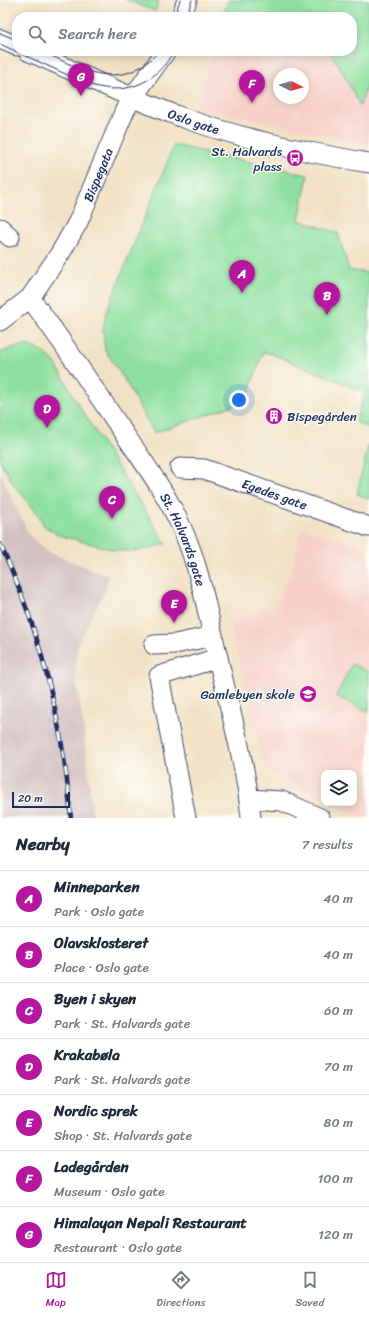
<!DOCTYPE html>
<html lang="en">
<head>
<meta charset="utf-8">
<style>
	body { margin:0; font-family:Sriracha,sans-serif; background:#f6f6f7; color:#1f2937 }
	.controls { position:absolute; right:12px; bottom:12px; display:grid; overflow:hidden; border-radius:8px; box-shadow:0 2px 10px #0003 }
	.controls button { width:36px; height:36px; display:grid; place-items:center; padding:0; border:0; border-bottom:1px solid #e0e1e3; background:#fff; color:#1f2937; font:20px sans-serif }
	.compass { position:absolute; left:273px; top:68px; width:36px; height:36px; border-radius:50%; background:#fff; box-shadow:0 2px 10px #0003; rotate:96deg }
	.scale { position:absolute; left:12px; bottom:10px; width:58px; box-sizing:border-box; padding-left:4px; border:2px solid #1b2f5e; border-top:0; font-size:11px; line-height:14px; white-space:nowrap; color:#1b2f5e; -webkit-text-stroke:3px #fdfcf7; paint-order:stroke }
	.you { position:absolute; left:239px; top:400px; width:14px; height:14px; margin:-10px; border:3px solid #fff; border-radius:50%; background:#1a73e8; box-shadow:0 0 0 6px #1a73e833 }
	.badge { display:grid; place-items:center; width:26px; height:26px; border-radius:50%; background:#b5179e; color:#fff; font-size:13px; font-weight:700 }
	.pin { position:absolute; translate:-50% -33px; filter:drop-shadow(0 1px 2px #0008) }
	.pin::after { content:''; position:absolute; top:21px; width:14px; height:12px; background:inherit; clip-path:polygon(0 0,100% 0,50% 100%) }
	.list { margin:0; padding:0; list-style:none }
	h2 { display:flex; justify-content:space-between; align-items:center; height:52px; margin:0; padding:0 16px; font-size:17px }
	h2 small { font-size:13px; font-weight:400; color:#747a83 }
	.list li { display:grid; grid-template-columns:26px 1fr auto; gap:12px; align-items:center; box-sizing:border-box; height:56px; padding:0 16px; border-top:1px solid #e0e1e3 }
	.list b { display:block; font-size:15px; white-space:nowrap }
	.list p { margin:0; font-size:13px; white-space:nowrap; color:#747a83 }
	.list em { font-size:13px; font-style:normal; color:#747a83 }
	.icon { flex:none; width:22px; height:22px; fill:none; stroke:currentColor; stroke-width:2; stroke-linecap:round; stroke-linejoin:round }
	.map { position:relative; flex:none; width:369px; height:818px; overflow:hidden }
	.search { position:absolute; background:#fff; box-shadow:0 2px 10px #0003; left:12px; right:12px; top:12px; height:44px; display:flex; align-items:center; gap:10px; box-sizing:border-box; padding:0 14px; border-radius:16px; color:#747a83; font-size:15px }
	.sheet { height:444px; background:#fff }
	nav { display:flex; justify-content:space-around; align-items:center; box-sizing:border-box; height:56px; border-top:1px solid #e0e1e3; background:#fff; font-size:11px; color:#747a83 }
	nav a { display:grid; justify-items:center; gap:2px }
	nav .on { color:#b5179e }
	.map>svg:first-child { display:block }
	.built { fill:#f7d1c9; fill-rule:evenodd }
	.industrial { fill:#d2bfc1 }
	.green { fill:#8fe0a0; stroke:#55887f }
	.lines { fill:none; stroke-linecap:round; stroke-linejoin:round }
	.minor-casing { stroke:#3b4a6d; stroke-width:21 }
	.minor { stroke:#fff; stroke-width:19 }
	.tram { stroke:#1b2f5e; stroke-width:1 }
	.rail-casing { stroke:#1b2f5e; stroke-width:4.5 }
	.rail { stroke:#fdfcf7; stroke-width:3; stroke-dasharray:9; stroke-linecap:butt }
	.labels { text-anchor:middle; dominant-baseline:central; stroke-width:3; stroke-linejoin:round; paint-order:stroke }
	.street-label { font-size:13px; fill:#1b2f5e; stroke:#fdfcf7 }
	.poi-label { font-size:13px; fill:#1b2f5e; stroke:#fdfcf7; text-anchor:end }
</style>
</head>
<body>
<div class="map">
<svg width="369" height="818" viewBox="0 0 369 818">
	<rect width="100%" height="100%" fill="#fdfcf7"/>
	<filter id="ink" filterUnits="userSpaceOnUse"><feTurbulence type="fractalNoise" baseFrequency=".025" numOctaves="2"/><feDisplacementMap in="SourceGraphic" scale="8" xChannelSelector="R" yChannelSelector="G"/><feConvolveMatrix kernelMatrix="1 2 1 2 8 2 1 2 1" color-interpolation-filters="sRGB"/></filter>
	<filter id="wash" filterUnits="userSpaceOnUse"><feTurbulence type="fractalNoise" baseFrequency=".012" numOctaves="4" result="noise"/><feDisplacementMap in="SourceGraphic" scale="16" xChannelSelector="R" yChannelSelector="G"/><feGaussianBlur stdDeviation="0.9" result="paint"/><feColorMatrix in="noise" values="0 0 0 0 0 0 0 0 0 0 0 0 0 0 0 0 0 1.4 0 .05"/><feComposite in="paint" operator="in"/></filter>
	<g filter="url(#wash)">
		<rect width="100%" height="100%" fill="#f2e2c5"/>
		<g class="built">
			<path d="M228,0H369V145L197,107L209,63L214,51H352V17H223ZM279,74H303V98H279Z"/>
			<polygon points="302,527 369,550 369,818 364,818 334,803 354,803 354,773 324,773 324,798 264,768 230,621 276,606 292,566"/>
		</g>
		<polygon class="industrial" points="0,472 29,535 48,552 108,576 106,588 77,646 75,676 83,722 93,818 0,818"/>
		<g class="green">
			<polygon points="126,0 159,0 155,11"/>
			<polygon points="228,0 369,0 369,79 360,106 341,69 329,51 352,51 352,17 223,17"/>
			<polygon points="174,145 308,175 299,220 338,233 349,270 369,273 369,428 355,422 365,392 272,354 263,352 246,401 154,433 124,379 105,350 103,331 106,313"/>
			<polygon points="25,345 33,347 42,351 54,361 78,404 166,544 147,549 134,551 122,551 110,549 58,535 44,526 38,514 14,485 0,461 0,353 12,348"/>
			<polygon points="369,442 369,499 357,494"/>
			<polygon points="352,664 369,672 369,712 336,696"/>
		</g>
	</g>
	<g filter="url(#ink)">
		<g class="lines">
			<g class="minor-casing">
				<g id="minor">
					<polyline points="181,17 187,0"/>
					<polyline points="0,39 17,46"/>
					<path id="s1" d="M28,51C79,73 129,98 181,117C241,139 306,152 369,163"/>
					<polyline points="0,228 10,237"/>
					<path id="s2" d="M30,298C63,342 93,387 123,432C145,464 169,497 184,533C201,572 208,616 218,658C230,711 246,764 251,818"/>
					<path id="s3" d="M0,321L30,298L61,252L78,222L125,110L133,97L166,51"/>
					<path id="s4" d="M180,468L204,469L369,527"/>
					<polyline points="154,645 175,644 213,636"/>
					<polyline points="249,799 282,801 320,818"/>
					<polyline points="186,818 159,676 218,658"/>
				</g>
			</g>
			<use href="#minor" class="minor"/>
			<g class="tram">
				<polyline points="174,17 180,0"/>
				<polyline points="186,17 192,0"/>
				<polyline points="0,33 17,40"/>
				<path d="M0,44L85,83C123,97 154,86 174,51"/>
				<path d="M41,51C83,70 121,94 159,51"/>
			</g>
			<g class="rail-casing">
				<path id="rail" d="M0,544C40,629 63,724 71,818"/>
			</g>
			<use href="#rail" class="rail"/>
		</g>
	</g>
	<defs>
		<g id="bus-disc" transform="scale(0.9)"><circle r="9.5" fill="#b5179e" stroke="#fdfcf7"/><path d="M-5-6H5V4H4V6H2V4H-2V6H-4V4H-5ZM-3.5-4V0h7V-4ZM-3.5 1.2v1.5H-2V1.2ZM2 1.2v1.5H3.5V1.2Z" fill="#fff"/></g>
		<g id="building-disc" transform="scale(0.9)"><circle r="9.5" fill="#b5179e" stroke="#fdfcf7"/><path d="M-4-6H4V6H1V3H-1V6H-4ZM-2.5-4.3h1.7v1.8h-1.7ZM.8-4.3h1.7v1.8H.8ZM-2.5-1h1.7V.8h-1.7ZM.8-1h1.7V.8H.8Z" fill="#fff"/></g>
		<g id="school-disc" transform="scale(0.9)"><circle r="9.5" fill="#b5179e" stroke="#fdfcf7"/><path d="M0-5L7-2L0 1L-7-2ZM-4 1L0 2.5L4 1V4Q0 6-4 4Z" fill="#fff"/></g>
	</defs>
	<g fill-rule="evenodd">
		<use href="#bus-disc" x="295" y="158"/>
		<use href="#building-disc" x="274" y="416"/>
		<use href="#school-disc" x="308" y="694"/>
	</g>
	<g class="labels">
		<g class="street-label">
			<text stroke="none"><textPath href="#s1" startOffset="180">Oslo gate</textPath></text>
			<text stroke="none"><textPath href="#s3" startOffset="179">Bispegata</textPath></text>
			<text stroke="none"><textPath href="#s4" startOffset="99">Egedes gate</textPath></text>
			<text stroke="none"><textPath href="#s2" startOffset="287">St. Halvards gate</textPath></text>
		</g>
		<g class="poi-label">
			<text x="282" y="151">St. Halvards<tspan x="282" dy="15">plass</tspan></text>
			<text x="287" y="416" text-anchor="start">Bispegården</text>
			<text x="295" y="694">Gamlebyen skole</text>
		</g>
	</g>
</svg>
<div class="controls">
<button><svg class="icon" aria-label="layers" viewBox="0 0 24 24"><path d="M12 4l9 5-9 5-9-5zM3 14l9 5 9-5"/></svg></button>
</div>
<svg class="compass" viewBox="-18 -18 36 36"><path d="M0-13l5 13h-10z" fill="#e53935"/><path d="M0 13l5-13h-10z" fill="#747a83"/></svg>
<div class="scale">20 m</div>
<div class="you"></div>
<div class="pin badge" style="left:242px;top:293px">A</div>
<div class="pin badge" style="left:327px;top:315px">B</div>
<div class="pin badge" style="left:112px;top:519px">C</div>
<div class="pin badge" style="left:47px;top:428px">D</div>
<div class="pin badge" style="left:174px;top:623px">E</div>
<div class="pin badge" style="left:252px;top:103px">F</div>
<div class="pin badge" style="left:81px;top:96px">G</div>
<div class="search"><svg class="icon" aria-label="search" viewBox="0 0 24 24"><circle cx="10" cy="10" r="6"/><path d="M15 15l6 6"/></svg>Search here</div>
</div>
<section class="sheet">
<h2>Nearby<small>7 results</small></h2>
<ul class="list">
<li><span class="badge">A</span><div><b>Minneparken</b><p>Park · Oslo gate</p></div><em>40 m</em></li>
<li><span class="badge">B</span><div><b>Olavsklosteret</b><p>Place · Oslo gate</p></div><em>40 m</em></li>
<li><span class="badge">C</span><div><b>Byen i skyen</b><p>Park · St. Halvards gate</p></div><em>60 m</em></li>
<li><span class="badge">D</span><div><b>Krakabøla</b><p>Park · St. Halvards gate</p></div><em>70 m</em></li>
<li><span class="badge">E</span><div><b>Nordic sprek</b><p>Shop · St. Halvards gate</p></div><em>80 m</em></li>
<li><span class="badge">F</span><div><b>Ladegården</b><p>Museum · Oslo gate</p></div><em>100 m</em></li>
<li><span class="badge">G</span><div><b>Himalayan Nepali Restaurant</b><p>Restaurant · Oslo gate</p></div><em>120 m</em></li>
</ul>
</section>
<nav>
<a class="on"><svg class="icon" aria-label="map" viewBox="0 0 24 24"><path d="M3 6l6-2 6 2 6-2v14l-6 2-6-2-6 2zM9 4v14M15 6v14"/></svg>Map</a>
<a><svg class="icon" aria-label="directions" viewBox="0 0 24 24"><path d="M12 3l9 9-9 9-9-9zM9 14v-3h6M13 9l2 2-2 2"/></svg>Directions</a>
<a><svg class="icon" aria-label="saved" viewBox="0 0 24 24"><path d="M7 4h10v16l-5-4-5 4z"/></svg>Saved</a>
</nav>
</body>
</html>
